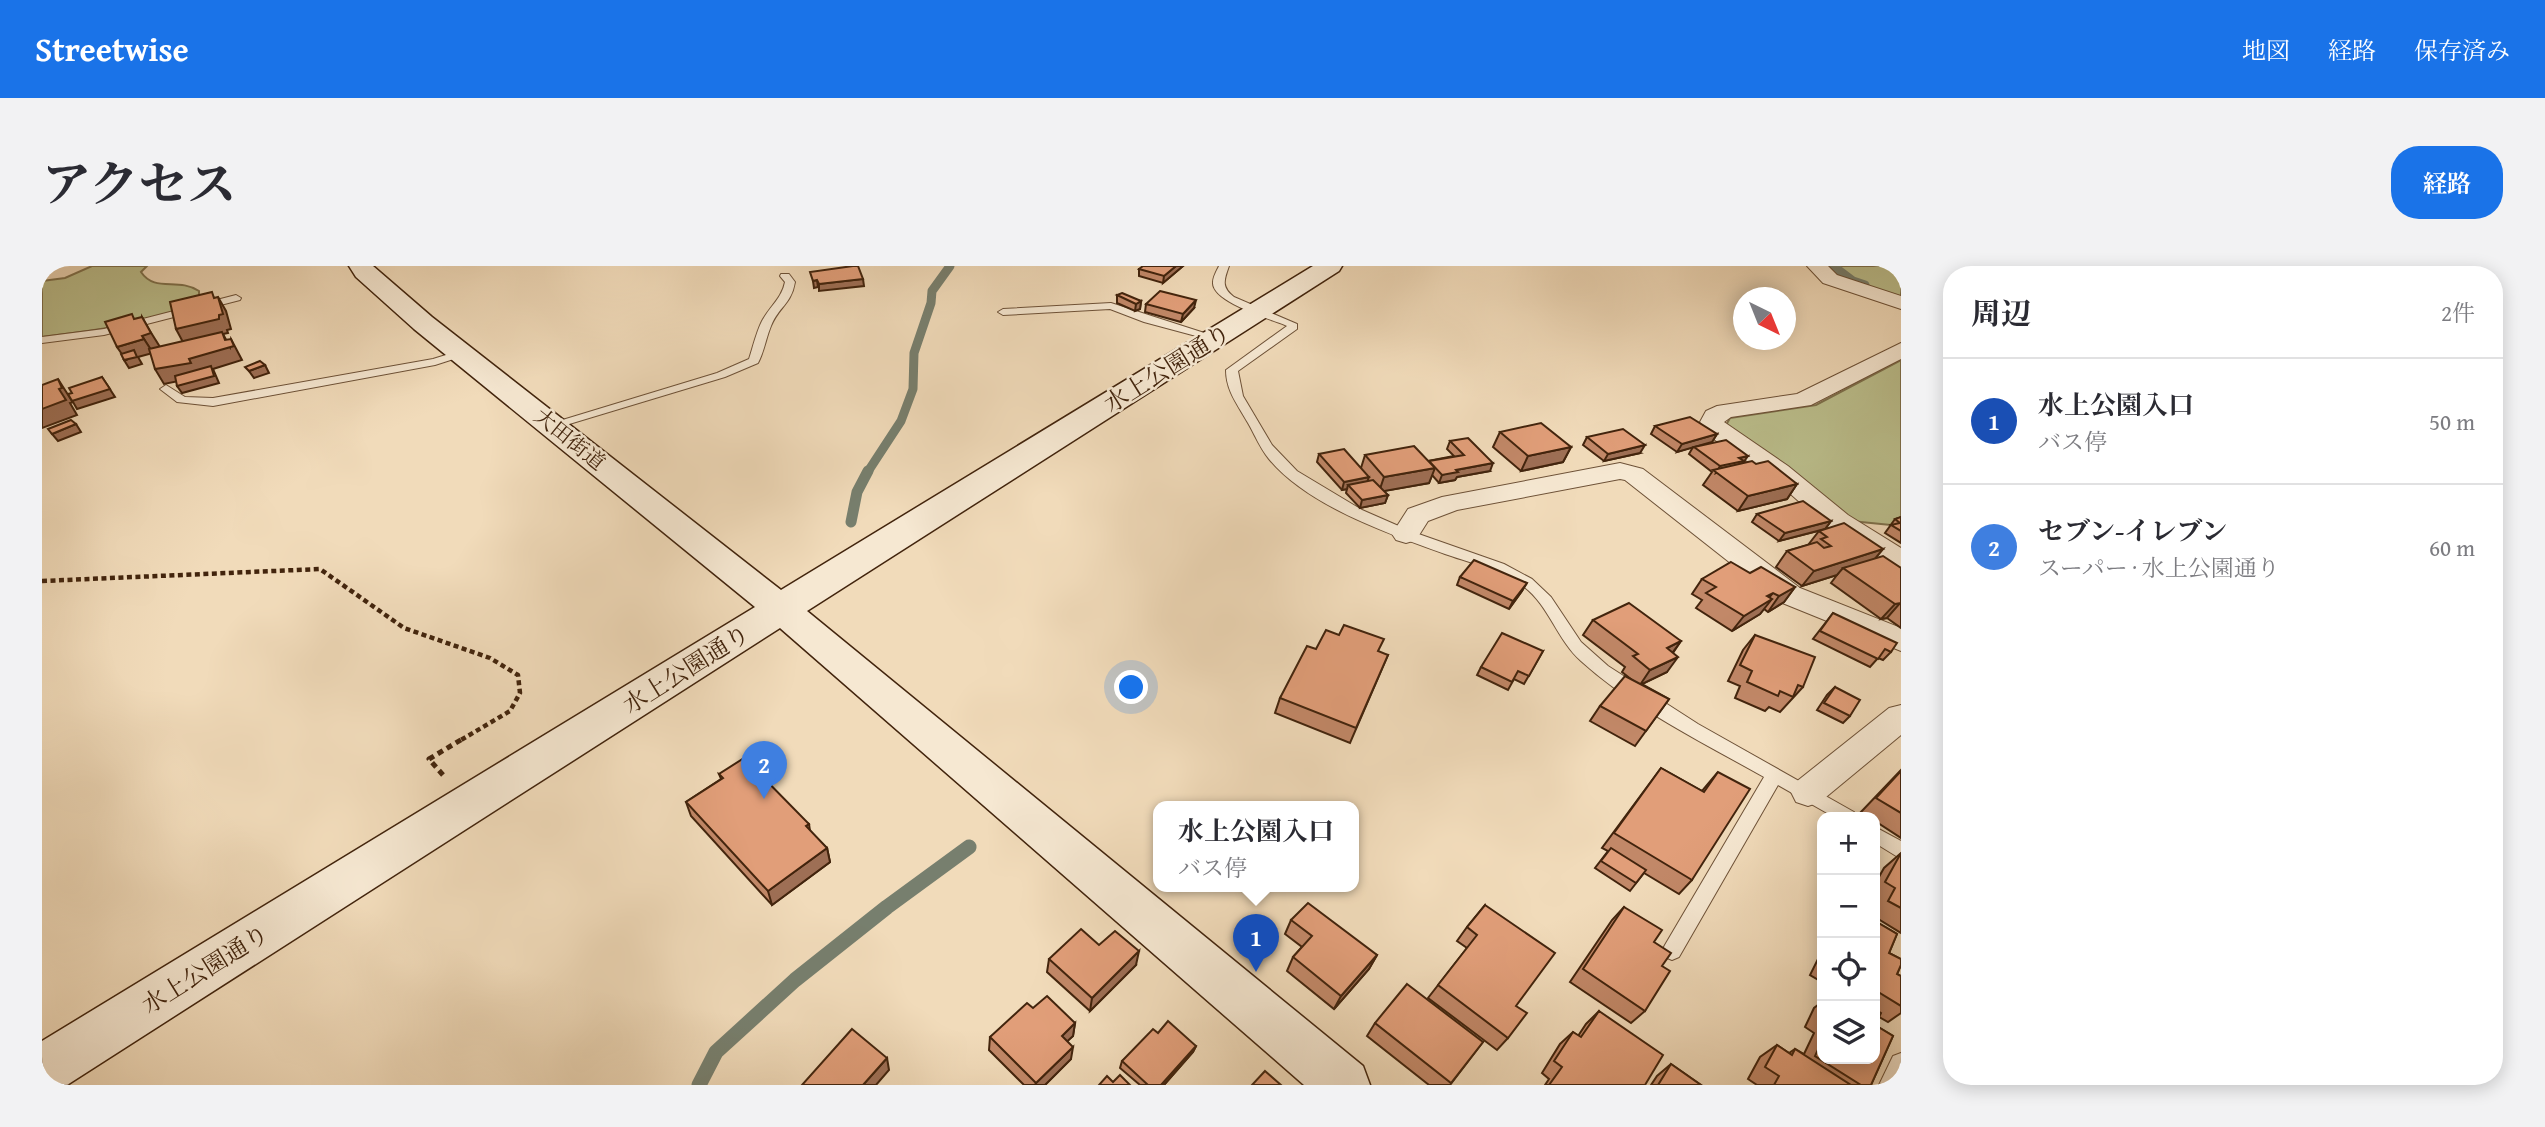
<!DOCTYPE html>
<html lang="ja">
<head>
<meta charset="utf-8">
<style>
	body { margin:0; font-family:"Gentium Book Plus","Noto Serif JP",serif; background:#f2f2f3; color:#2b2b33 }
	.controls { position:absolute; right:21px; bottom:21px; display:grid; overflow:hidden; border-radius:14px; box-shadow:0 4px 18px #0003 }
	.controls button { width:63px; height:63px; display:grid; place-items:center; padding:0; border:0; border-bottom:2px solid #e1e1e2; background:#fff; color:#2b2b33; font:35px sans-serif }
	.compass { position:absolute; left:1691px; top:21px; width:63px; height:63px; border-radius:50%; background:#fff; box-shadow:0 4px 18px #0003; rotate:137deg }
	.you { position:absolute; left:1090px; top:422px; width:24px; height:24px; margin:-18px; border:5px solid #fff; border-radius:50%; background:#1a73e8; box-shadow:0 0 0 10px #1a73e833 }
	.badge { display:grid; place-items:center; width:46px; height:46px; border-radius:50%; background:#1a73e8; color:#fff; font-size:23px; font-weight:700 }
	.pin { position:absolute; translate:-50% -58px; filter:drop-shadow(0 2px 4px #0008) }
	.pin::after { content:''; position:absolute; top:37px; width:24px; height:21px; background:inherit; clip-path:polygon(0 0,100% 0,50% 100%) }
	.popup { position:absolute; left:1111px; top:535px; width:206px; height:91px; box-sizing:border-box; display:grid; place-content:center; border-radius:14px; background:#fff; filter:drop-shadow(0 2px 5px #0005); font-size:23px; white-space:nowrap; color:#7c7c81 }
	.popup b { font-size:26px; color:#2b2b33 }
	.popup::after { content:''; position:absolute; left:50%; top:100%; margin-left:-14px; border:14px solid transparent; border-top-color:#fff }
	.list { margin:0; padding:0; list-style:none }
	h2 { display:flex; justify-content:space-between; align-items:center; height:91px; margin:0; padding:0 28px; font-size:30px }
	h2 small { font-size:23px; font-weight:400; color:#7c7c81 }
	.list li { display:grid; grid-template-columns:46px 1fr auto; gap:21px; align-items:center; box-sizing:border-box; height:126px; padding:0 28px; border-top:2px solid #e1e1e2 }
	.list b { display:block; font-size:26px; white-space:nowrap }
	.list p { margin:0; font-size:23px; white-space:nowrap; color:#7c7c81 }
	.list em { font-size:23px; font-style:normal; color:#7c7c81 }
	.icon { flex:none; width:38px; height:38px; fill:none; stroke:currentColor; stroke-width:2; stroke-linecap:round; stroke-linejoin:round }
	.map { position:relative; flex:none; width:1859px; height:819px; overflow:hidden; border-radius:28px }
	header { display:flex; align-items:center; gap:42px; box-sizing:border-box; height:98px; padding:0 35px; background:#1a73e8; color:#fff }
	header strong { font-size:33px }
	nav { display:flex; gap:38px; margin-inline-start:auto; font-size:24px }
	.intro { display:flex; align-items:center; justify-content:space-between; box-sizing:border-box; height:168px; padding:0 42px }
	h1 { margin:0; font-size:49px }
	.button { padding:18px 32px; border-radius:28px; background:#1a73e8; color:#fff; font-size:24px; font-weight:700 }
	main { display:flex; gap:42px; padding:0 42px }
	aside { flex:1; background:#fff; border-radius:28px; box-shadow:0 4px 18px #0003 }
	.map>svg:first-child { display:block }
	.green { fill:#bcc08e; stroke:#7f724e; stroke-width:2 }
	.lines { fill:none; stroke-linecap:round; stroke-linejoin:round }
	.stream-far2 { stroke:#777f6e; stroke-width:9 }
	.stream-far1 { stroke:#777f6e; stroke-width:11 }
	.stream { stroke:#777f6e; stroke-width:15 }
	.lane-casing { stroke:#6e5238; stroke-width:2 }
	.street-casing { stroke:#6e5238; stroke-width:2 }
	.secondary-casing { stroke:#42240d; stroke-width:3 }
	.path-far1 { stroke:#42240d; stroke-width:4.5; stroke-dasharray:5 3.5; stroke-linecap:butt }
	.path { stroke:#42240d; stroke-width:5; stroke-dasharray:6 4.5; stroke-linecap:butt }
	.lane { fill:#f6e8d2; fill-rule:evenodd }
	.street { fill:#f6e8d2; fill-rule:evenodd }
	.secondary { fill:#f6e8d2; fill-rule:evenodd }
	.wall { fill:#c28868; stroke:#42240d; stroke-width:2 }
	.shaded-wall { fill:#9e6f55; stroke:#42240d; stroke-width:2 }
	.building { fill:#e19e79; stroke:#42240d; stroke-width:2 }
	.labels { text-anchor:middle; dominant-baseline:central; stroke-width:5; stroke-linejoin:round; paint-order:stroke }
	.far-street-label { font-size:21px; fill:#42240d; stroke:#f6e8d2 }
	.street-label { font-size:24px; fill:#42240d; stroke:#f6e8d2 }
</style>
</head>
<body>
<header>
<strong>Streetwise</strong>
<nav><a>地図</a><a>経路</a><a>保存済み</a></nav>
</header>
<div class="intro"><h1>アクセス</h1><a class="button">経路</a></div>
<main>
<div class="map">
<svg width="1859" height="819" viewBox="0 0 1859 819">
	<rect width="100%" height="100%" fill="#f1dbba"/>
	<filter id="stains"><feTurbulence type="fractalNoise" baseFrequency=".00286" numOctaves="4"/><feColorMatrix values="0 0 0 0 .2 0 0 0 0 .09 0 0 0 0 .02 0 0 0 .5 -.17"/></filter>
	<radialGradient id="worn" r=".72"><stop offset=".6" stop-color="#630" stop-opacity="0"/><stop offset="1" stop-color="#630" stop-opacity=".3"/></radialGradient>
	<g class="green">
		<path d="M50,0H105L99,6C113,27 136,11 157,25V32C121,58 44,65 0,71V15L23,12Z"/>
		<polygon points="1786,0 1859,0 1859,32 1806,15"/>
		<polygon points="1859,94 1859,260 1799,254 1683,161 1688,152 1774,139"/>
	</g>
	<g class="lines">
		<g class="stream-far2">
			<polyline points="1791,0 1811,15 1823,19"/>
			<polyline points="825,207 859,155 871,123 872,87 889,37 890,25 908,0"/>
		</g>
		<polyline class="stream-far1" points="809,256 815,226 826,205"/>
		<polyline class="stream" points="657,819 674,786 753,714 845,641 927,581"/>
		<g class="lane-casing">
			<g id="lane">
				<path d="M1177,0H1187C1182,14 1179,21 1192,31L1255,58V63L1196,105L1201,130L1230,179L1255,205L1320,244L1368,265L1462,298L1490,313L1509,331L1539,376L1566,400L1656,458L1812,546L1815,551H1792L1736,519L1637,691L1630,694L1623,691L1620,685L1623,679L1722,511C1660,476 1592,443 1539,395C1515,374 1507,339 1481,320C1458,304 1429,297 1403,288C1347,268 1266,240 1227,193C1218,182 1213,169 1206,157C1196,139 1184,125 1184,104L1245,60C1229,53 1169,36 1171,16C1171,11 1175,4 1177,0Z"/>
				<path d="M739,8H747L753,16C749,39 737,40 729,60C724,72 722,86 716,97L683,111L514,162H506L504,159L675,107L707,93C711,81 714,67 720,55C728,40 740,32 743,16L738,10Z"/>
				<polygon points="194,29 199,32 198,34 62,69 0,77 0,71 62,63"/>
				<polygon points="1069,37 1178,72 1169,74 1102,56 1068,43 961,49 956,46 961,43"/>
				<polygon points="420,84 426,87 424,89 393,99 171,140 135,136 118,123 124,119 143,131 171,132 391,93"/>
				<polygon points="1833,561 1859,575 1859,593 1833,577"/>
				<polygon points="1859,787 1859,819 1837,819 1851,790"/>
			</g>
		</g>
		<g class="street-casing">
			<g id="street">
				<polygon points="1765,0 1786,0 1795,9 1859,30 1859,43 1781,17"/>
				<polygon points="1859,77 1859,93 1769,139 1689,151 1682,156 1746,200 1806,249 1859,282 1859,304 1849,302 1786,261 1728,210 1667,170 1658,156 1664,145 1675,140 1755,128"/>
				<polygon points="1578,197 1601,203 1758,322 1859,362 1859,385 1738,336 1583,214 1578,213 1415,244 1386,255 1374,274 1364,277 1354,274 1350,268 1366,243 1400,231"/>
				<polygon points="1859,439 1859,469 1778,536 1766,540 1754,536 1749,526 1754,516 1847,442"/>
			</g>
		</g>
		<g class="secondary-casing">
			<polygon id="secondary" points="307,0 331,0 390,51 739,324 1271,0 1300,0 1297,5 765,345 1321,800 1328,819 1262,819 738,362 25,819 0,819 0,775 713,341 372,63 314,11"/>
		</g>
		<polyline class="path-far1" points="0,315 278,303 362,362 448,392 476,409 478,427 468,445 419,474"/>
		<polyline class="path" points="401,509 387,493 422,472"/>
		<use href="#lane" class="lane"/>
		<use href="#street" class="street"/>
		<use href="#secondary" class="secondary"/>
	</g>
	<g class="wall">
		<polygon points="1141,0 1121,17 1097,10 1097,3"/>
		<polygon points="1075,29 1099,35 1098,43 1093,45 1075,37"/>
		<polygon points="1104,38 1152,42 1139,56 1103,46"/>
		<polygon points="1613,160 1675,168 1670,176 1660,179 1701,197 1714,198 1755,218 1745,233 1696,245 1661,219 1670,206 1647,188 1651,181 1635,186 1609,168"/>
		<polygon points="1458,166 1529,181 1521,196 1479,205 1451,181"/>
		<polygon points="1545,171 1598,187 1562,195 1541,179"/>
		<polygon points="1408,175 1448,205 1415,211 1413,214 1397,217 1390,209 1387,217 1341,225 1346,229 1343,237 1318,242 1304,227 1305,223 1300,224 1275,196 1277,188 1319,202 1323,189 1386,195 1412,190 1405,183"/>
		<polygon points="1715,248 1789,255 1783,263 1737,275 1710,256"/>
		<polygon points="1859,251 1859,277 1843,267 1853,253"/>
		<polygon points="1777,265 1834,292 1859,302 1859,362 1845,352 1839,353 1789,317 1795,309 1760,320 1734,301 1745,285 1766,279"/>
		<polygon points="1708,307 1753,321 1742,336 1726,346 1722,343 1718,348 1690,365 1654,342 1660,334 1650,328 1660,313"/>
		<polygon points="1418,311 1480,325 1467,343 1415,319"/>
		<polygon points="1791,347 1849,386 1841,394 1836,392 1828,401 1771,373"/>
		<polygon points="1551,354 1639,375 1631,387 1625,406 1600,418 1627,433 1593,480 1548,455 1558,440 1590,414 1580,406 1583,401 1541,369"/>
		<polygon points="1713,369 1761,421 1738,446 1727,441 1723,445 1693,432 1698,420 1686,415 1701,384"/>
		<polygon points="1274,383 1346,389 1308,477 1233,447 1238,432"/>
		<polygon points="1501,385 1482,418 1472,413 1466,424 1435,409 1439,401"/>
		<polygon points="1793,421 1808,450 1801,457 1775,444 1785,429"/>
		<polygon points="1619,502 1660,525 1676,506 1650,614 1637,628 1602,607 1588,625 1553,602 1566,585 1560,582"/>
		<polygon points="1859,504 1859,572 1833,555 1833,551 1826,551 1818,547"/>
		<polygon points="677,508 767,558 768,565 785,582 788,596 730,639 649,550 644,536 679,513"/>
		<polygon points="1859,587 1859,667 1833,651 1833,642 1836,636 1833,634 1833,618 1842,602"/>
		<polygon points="1443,639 1474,740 1466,772 1455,784 1386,732 1425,682 1415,675 1425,661"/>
		<polygon points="1582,641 1612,676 1620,700 1603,745 1589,757 1528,716 1570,654"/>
		<polygon points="1249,654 1335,689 1327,703 1292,743 1245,705 1251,691 1260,681 1243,668"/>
		<polygon points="1833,655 1855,668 1847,687 1859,693 1859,699 1855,708 1859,710 1859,747 1846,756 1837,751 1833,759 1851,770 1829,819 1715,819 1706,813 1718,791 1735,779 1747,787 1753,783 1762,788 1772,767 1763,761 1772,742 1780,736 1780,793 1833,793"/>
		<polygon points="1057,679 1094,699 1048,745 1005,706 1007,693"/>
		<polygon points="1780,685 1780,716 1768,709"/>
		<polygon points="991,742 1033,757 1031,770 1025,775 1029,793 1003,819 982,819 947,784 948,771"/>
		<polygon points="1557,745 1603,819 1503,819 1507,813 1500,807 1518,778 1531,766 1536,770 1544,758"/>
		<polygon points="1333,757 1441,776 1408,819 1387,819 1325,770"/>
		<polygon points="1116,767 1154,780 1151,786 1122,819 1098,819 1078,802 1080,795"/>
		<polygon points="1629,798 1659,819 1609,819 1615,810"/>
	</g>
	<g class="shaded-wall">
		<polygon points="1134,0 1141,0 1121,17 1122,10"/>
		<polygon points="821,13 822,20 777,25 777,18"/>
		<polygon points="775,14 776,21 772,22 771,15"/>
		<polygon points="176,31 184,45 189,63 185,64 186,67 181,68 188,81 189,73 200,94 171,103 177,117 140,127 135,120 157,111 122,118 113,103 142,78 134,63 177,49"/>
		<polygon points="1154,34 1152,42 1139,56 1141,48"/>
		<polygon points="1099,35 1098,43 1093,45 1094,38"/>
		<polygon points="100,51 108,65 118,81 109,84 100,70"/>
		<polygon points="102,73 111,87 96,91 100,98 87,102 82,94 84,94 75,81"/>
		<polygon points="223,99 227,107 212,112 207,105"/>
		<polygon points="60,111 73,131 35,143 31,136 28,137 35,149 0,162 0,143 17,123 16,113 30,135"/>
		<polygon points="34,158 39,166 16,175 10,168"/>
		<polygon points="1675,168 1670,176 1635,186 1640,178"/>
		<polygon points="1603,179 1598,187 1562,195 1566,188"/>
		<polygon points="1529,181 1521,196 1479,205 1486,190"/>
		<polygon points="1706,190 1701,197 1674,207 1678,200 1697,192"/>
		<polygon points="1451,197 1448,205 1415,211 1413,214 1397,217 1400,209 1414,204"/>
		<polygon points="1393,202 1387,217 1337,226 1342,211"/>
		<polygon points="1327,211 1324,219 1306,219 1305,223 1300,224 1302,216"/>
		<polygon points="1755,218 1745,233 1696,245 1706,230"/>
		<polygon points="1346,229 1343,237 1318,242 1320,234"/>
		<polygon points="1789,255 1783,263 1737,275 1743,267"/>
		<polygon points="1841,283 1828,299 1801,302 1795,309 1760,320 1772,305"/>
		<polygon points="1485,317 1480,325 1467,343 1471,335"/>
		<polygon points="1753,321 1742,336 1726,346 1737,330"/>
		<polygon points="1731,327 1723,337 1730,333 1718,348 1690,365 1702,350"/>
		<polygon points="1859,336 1845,352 1839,353 1853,338"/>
		<polygon points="1639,375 1628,390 1625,382"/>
		<polygon points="1636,391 1625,406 1598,419 1608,404"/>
		<polygon points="785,582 788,596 730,639 726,625"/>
		<polygon points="1097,685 1094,699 1048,745 1050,732"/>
		<polygon points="1335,689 1327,703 1292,743 1299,730"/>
		<polygon points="1033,757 1031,770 1018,782 1020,770"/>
		<polygon points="1154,780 1151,786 1122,819 1119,819"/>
		<polygon points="1031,781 1029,793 1003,819 993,819 994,817"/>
		<polygon points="845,792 847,804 834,819 821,819"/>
	</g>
	<g class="building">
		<polygon points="811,0 816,0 821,13 777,18 775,14 771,15 768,6"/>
		<polygon points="1101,0 1134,0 1122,10 1097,3"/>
		<polygon points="1118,25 1154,34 1141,48 1104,38"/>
		<polygon points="170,26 172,32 176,31 181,48 177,49 177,53 134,63 128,36"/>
		<polygon points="1080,27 1099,35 1094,38 1075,29"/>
		<polygon points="90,48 92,53 100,51 109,67 100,70 102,73 75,81 63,56"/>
		<polygon points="180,66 183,74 189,73 192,80 147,93 149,97 113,103 107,83"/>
		<polygon points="92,84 95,91 82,94 79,88"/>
		<polygon points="218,95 223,99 207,105 203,101"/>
		<polygon points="169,100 172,110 135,120 133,110"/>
		<polygon points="60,111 68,123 30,135 26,128 30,127 27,122"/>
		<polygon points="16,113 20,122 17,123 24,134 0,143 0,119"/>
		<polygon points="1648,151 1675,168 1640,178 1613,160"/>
		<polygon points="29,154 34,158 10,168 6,163"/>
		<polygon points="1499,157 1529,181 1486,190 1458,166"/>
		<polygon points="1581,163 1603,179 1566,188 1545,171"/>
		<polygon points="1426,172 1451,197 1414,204 1416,206 1400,209 1387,195 1422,189 1408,175"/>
		<polygon points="1684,174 1706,190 1697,192 1702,195 1678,200 1652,181"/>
		<polygon points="1372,180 1393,202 1342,211 1323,189"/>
		<polygon points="1302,183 1327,211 1302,216 1277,188"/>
		<polygon points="1710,195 1714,198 1726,195 1755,218 1706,230 1671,204"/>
		<polygon points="1331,214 1346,229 1320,234 1306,219"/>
		<polygon points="1761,235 1789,255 1743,267 1715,248"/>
		<polygon points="1859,251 1859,265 1849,259 1858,257 1853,253"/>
		<polygon points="1802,257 1841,283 1772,305 1745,285 1775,276 1782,282 1789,280 1779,273 1785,271 1777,265"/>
		<polygon points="1841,290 1859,302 1859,337 1853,338 1801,302"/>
		<polygon points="1432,294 1485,317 1471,335 1418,311"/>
		<polygon points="1689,296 1708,307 1719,301 1753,321 1737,330 1731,327 1725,330 1730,333 1702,350 1664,327 1674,321 1660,313"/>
		<polygon points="1587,337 1639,375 1625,382 1636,391 1608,404 1591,390 1596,388 1551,354"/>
		<polygon points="1791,347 1855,377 1849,386 1843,383 1836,393 1778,365"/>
		<polygon points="1302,359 1342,373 1336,385 1346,389 1314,462 1238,432 1265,380 1274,383 1284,364 1297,369"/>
		<polygon points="1460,367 1501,385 1487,410 1476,405 1470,416 1439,401"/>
		<polygon points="1713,369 1773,391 1761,421 1756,419 1751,431 1738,425 1736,430 1705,416 1710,405 1698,399"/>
		<polygon points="1583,410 1627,433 1604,465 1558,440"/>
		<polygon points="1793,421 1818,434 1808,450 1782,437"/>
		<polygon points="702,492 767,558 764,560 785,582 726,625 644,536 681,512 677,508"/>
		<polygon points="1619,502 1662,526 1676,506 1708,523 1650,614 1572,567"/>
		<polygon points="1859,505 1859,547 1834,532"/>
		<polygon points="1569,582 1604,604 1594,617 1559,595"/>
		<polygon points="1859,587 1859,642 1846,635 1853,622 1843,616"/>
		<polygon points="1266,637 1335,689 1299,730 1251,691 1270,670 1249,654"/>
		<polygon points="1443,639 1513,687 1474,740 1485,747 1466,772 1396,719 1435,669 1425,661"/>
		<polygon points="1582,641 1620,664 1612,676 1629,687 1620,700 1628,705 1603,745 1541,703"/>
		<polygon points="1833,655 1855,668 1847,687 1859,693 1859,699 1855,708 1859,710 1859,740 1833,724"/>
		<polygon points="1039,663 1057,679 1073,665 1097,685 1050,732 1007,693"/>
		<polygon points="1365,718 1441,776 1409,817 1333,757"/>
		<polygon points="1005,730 1033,757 1020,770 1031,781 994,817 948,771 985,737 991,742"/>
		<polygon points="1833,743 1839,747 1833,759 1851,770 1829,819 1819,819 1773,790 1780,775 1780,793 1833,793"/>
		<polygon points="1557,745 1621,789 1603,819 1507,819 1520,801 1512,795 1531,766 1539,771"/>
		<polygon points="1126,755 1154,780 1119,819 1106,819 1080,795 1111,763 1116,767"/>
		<polygon points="810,763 845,792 821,819 760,819"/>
		<polygon points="1735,779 1750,789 1753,783 1809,819 1732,819 1737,810 1723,801"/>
		<polygon points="1629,798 1659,819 1616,819"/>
		<polygon points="1223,805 1239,819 1210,819"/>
		<polygon points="1078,809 1088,819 1057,819 1065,810 1071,816"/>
	</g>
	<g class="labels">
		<g class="far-street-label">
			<text transform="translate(528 173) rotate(39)">大田街道</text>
		</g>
		<g class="street-label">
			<text transform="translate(1125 102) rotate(-32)">水上公園通り</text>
			<text transform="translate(644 403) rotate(-32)">水上公園通り</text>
			<text transform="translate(163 703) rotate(-32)">水上公園通り</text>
		</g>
	</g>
	<rect width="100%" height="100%" filter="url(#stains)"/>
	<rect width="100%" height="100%" fill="url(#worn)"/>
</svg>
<div class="controls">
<button>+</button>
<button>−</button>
<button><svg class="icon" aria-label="locate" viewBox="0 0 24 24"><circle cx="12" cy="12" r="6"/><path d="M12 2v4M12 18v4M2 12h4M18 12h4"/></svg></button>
<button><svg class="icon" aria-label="layers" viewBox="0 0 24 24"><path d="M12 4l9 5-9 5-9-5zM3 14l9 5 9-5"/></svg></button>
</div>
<svg class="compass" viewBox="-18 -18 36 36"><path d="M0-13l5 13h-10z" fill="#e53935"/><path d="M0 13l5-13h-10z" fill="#7c7c81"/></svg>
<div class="you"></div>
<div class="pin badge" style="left:1214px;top:706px;background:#1a4fb4">1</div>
<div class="popup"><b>水上公園入口</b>バス停</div>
<div class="pin badge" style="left:722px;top:533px;background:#3f7fe0">2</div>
</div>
<aside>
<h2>周辺<small>2件</small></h2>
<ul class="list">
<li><span class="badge" style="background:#1a4fb4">1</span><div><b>水上公園入口</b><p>バス停</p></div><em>50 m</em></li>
<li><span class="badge" style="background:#3f7fe0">2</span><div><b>セブン-イレブン</b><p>スーパー · 水上公園通り</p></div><em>60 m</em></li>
</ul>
</aside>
</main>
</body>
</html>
